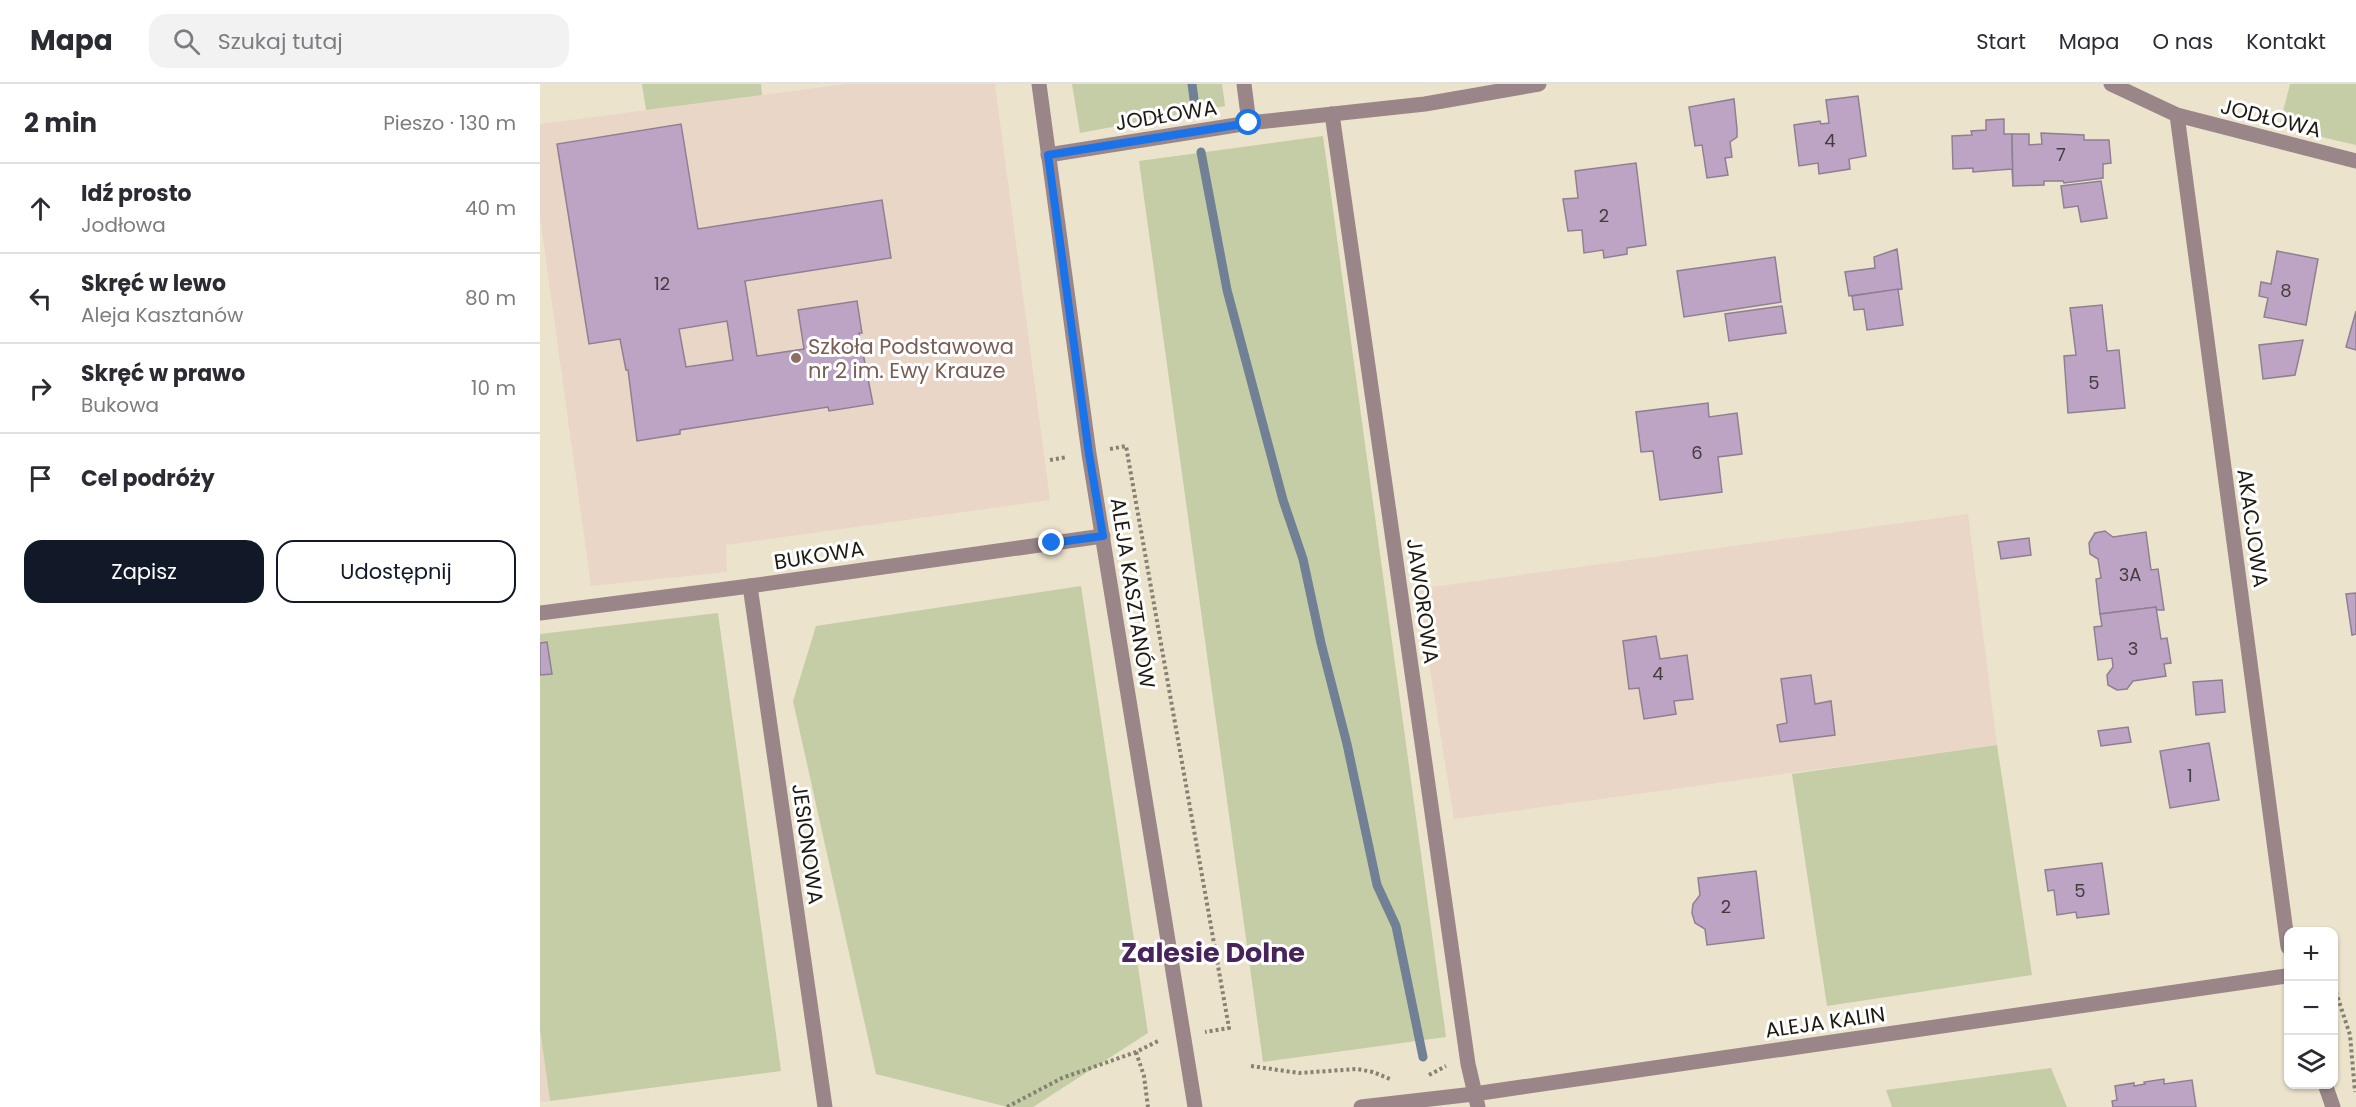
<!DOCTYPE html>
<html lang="pl">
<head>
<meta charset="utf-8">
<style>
	body { margin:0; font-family:Poppins,sans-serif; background:#f2f2f3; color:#2b2b33 }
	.controls { position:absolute; right:18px; bottom:18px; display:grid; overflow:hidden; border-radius:12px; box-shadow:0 2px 4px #0004 }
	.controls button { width:54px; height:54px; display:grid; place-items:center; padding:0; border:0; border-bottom:2px solid #e1e1e2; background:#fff; color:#2b2b33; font:30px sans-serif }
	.stop { position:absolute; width:18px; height:18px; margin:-14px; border:4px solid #1a73e8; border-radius:50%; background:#fff }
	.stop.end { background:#1a73e8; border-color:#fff; box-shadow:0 2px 6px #0008 }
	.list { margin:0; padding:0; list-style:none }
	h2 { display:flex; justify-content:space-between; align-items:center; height:78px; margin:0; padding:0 24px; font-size:26px }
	h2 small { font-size:20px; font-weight:400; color:#7c7c81 }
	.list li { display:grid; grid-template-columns:39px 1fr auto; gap:18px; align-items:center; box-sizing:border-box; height:90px; padding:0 24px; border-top:2px solid #e1e1e2 }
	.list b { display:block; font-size:22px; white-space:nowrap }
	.list p { margin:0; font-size:20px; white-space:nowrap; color:#7c7c81 }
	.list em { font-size:20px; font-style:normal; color:#7c7c81 }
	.actions { display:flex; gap:12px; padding:18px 24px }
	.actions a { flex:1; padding:14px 0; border:2px solid #111827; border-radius:18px; text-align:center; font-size:21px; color:#111827 }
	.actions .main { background:#111827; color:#fff }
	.icon { flex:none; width:33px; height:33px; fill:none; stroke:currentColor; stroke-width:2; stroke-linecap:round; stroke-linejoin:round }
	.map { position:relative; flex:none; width:1816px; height:1023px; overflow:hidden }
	header { display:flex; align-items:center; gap:36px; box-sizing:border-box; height:84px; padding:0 30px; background:#fff; border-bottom:2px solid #e1e1e2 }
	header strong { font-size:28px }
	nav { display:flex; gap:33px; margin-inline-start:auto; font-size:21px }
	.search { width:420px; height:54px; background:#f2f2f3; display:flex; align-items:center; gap:15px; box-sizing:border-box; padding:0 21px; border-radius:18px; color:#7c7c81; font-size:22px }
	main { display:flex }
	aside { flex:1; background:#fff }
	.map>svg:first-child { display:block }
	.education { fill:#e9d6c6 }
	.green { fill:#c4cda6 }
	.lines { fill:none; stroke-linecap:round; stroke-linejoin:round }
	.stream { stroke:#718095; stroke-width:9 }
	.building { fill:#bda3c4; stroke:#8e8092; stroke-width:1.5; fill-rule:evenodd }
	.path { stroke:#878172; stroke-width:4; stroke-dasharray:3 3; stroke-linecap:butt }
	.minor { stroke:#9a8688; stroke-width:15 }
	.route { stroke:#1a73e8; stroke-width:8 }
	.education-dot { fill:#8d6e63; stroke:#fff; stroke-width:2 }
	.labels { text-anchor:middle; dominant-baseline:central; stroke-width:6; stroke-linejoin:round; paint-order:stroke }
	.number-label { font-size:18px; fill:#453c3e }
	.street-label { font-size:21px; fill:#1d1a12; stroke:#fff }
	.education-label { font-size:21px; fill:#785e54; stroke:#fff; text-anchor:start }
	.district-label { font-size:27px; font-weight:bold; fill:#47245c; stroke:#fff }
</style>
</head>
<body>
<header>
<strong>Mapa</strong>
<div class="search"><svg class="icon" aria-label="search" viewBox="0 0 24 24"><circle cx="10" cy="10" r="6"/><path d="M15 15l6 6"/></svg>Szukaj tutaj</div>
<nav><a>Start</a><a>Mapa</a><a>O nas</a><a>Kontakt</a></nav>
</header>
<main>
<aside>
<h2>2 min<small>Pieszo · 130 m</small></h2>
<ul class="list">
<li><svg class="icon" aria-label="ahead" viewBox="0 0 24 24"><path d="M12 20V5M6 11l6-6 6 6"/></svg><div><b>Idź prosto</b><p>Jodłowa</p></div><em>40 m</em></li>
<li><svg class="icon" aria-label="left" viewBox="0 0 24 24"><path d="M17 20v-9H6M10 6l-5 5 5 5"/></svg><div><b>Skręć w lewo</b><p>Aleja Kasztanów</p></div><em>80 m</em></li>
<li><svg class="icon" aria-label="right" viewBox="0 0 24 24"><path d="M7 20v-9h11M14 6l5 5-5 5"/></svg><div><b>Skręć w prawo</b><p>Bukowa</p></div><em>10 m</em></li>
<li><svg class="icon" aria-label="arrive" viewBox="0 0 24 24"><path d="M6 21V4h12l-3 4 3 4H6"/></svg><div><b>Cel podróży</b></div></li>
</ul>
<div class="actions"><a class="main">Zapisz</a><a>Udostępnij</a></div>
</aside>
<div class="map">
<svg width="1816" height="1023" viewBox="0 0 1816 1023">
	<rect width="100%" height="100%" fill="#ece3cd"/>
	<g class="education">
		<polygon points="306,0 455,0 510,416 186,461 187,488 51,502 0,133 0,40"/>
		<polygon points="1428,430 1457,661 914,735 877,505"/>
		<polygon points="0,945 10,1017 0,1018"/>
	</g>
	<g class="green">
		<polygon points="102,0 221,0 222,11 106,26"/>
		<polygon points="532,0 682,0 685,22 540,49"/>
		<polygon points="1750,0 1816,0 1816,61 1739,43"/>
		<polygon points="783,52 906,953 723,978 599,77"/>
		<polygon points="541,502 608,949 493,1023 468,1023 336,990 253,617 276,542"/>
		<polygon points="178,529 241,987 10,1017 0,945 0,550"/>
		<polygon points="1457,661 1492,891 1287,922 1252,690"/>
		<polygon points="1511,984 1527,1023 1352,1023 1346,1006"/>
	</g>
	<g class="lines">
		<g class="stream">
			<polyline points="652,0 656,30"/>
			<polyline points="661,68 687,206 743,416 763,475 781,559 807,660 837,801 856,842 883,973"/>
		</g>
	</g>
	<g class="building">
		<polygon points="1318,12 1326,72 1309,75 1310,85 1279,90 1278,79 1259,82 1254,41 1280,37 1281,40 1289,39 1286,16"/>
		<polygon points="1194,15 1197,45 1197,53 1190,58 1192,73 1185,74 1188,91 1167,94 1162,61 1155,62 1149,23"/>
		<polygon points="1464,35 1464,50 1472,50 1473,102 1472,85 1433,88 1433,84 1413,85 1412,52 1432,51 1431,47 1446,46 1446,36"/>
		<path d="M141,40L158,145L342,116L351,174L205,197L217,272L264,265L258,226L317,217L322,249H319L333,320L289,327L288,323L140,346V350L97,357L88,286H86L80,255L49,260L17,60ZM187,237L193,276L146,283L139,245Z"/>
		<polygon points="1501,49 1544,51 1544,56 1569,56 1571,79 1563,80 1563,94 1524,99 1523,97 1504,97 1504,101 1473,102 1472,50 1489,50 1489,61 1502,60"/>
		<polygon points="1096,79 1106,161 1087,164 1087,170 1064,174 1063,166 1044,169 1042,146 1028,147 1023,115 1038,114 1035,87"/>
		<polygon points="1561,97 1567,134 1541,138 1538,122 1524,124 1521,102"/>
		<polygon points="1357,165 1362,205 1309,212 1305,188 1335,184 1334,173"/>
		<polygon points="1737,167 1778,175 1766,241 1724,233 1728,214 1719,212 1721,198 1731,200"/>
		<polygon points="1235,173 1241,218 1144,233 1137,187"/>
		<polygon points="1358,205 1363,241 1327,246 1324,225 1314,226 1312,212"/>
		<polygon points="1562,221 1567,267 1579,266 1585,324 1528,329 1524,272 1536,271 1530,224"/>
		<polygon points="1242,222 1246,249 1189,257 1185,230"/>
		<polygon points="1816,227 1816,266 1806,263"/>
		<polygon points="1763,256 1755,291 1723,295 1719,261"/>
		<polygon points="1168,319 1169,333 1197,329 1202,370 1178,373 1182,408 1120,416 1113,367 1101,368 1096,328"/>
		<polygon points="1565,447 1573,453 1606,448 1611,486 1618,485 1624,526 1617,526 1616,523 1560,530 1556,495 1561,494 1558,475 1550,470 1549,459 1555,449"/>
		<polygon points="1489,454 1491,471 1461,475 1458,458"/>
		<polygon points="1816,509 1816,550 1812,551 1806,510"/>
		<polygon points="1616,523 1621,555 1627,554 1631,579 1624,580 1626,592 1593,597 1587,605 1577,606 1568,601 1567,591 1573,583 1572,574 1558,576 1554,543 1562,542 1560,530"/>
		<polygon points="1116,552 1120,575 1147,571 1153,615 1134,617 1136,630 1104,635 1099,604 1089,605 1083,557"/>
		<polygon points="7,558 12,590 0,591 0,559"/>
		<polygon points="1271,591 1275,620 1291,617 1295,651 1240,658 1237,641 1247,639 1241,595"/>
		<polygon points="1682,596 1685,628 1656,631 1653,598"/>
		<polygon points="1588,643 1591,658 1561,662 1558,647"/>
		<polygon points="1669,659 1679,716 1630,724 1620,667"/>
		<polygon points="1562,779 1569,830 1537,834 1536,828 1517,831 1514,806 1508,807 1505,786"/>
		<polygon points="1216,787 1224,854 1167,861 1165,845 1155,839 1152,829 1153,820 1160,811 1158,794"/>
		<polygon points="1624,995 1624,1000 1652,996 1656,1023 1573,1023 1572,1017 1577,1016 1575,1002 1594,999 1594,1002 1605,1000 1604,998"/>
	</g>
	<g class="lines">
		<g class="path">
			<polyline points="570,365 586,362 689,944 665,948"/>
			<polyline points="510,376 527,373"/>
			<polyline points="1794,902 1810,951 1815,1008"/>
			<polyline points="596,968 604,992 608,1023"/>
			<polyline points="711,982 759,989 817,985 833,988 850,995"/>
			<polyline points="889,991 906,982"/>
			<polyline points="467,1023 522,994 596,968 620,956"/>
		</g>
		<g class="minor">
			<polyline points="499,0 549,370 655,1023"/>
			<polyline points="704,0 709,39"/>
			<polyline points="1571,0 1637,31 1816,77"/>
			<polyline points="792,30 928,980 938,1023"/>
			<polyline points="1637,31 1748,863"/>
			<polyline points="508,71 709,39 885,20 999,0"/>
			<polyline points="210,502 285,1023"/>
			<polyline points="0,529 210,502 563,452"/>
			<polyline points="1785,1000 1793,1023"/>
			<polyline points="821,1023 934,1010 1746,892"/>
		</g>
	</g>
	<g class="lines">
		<polyline class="route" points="512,459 563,452 549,370 508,71 709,39"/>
	</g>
	<circle class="education-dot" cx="256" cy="274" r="6"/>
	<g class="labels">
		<g class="number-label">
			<text x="1290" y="56">4</text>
			<text x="1521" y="70">7</text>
			<text x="1064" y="131">2</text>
			<text x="122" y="199">12</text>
			<text x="1746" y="206">8</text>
			<text x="1554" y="298">5</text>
			<text x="1157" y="368">6</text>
			<text x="1590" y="490">3A</text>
			<text x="1593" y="564">3</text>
			<text x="1118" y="589">4</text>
			<text x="1650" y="691">1</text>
			<text x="1540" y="806">5</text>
			<text x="1186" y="822">2</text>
		</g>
		<g class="street-label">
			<text transform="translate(626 31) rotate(-9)">JODŁOWA</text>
			<text transform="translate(1731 34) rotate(14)">JODŁOWA</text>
			<text transform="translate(1713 444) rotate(82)">AKACJOWA</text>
			<text transform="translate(279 471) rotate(-9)">BUKOWA</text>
			<text transform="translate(593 509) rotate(81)">ALEJA KASZTANÓW</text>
			<text transform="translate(883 517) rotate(82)">JAWOROWA</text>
			<text transform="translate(268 760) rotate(82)">JESIONOWA</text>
			<text transform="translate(1285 938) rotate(-8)">ALEJA KALIN</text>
		</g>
		<g class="education-label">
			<text x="268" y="262">Szkoła Podstawowa<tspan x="268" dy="24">nr 2 im. Ewy Krauze</tspan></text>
		</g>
		<g class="district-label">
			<text x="673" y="868">Zalesie Dolne</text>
		</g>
	</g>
</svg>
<div class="controls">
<button>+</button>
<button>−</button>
<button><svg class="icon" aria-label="layers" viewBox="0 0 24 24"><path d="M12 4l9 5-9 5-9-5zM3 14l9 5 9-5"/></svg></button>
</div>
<div class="stop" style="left:709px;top:39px"></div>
<div class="stop end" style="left:512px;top:459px"></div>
</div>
</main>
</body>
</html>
